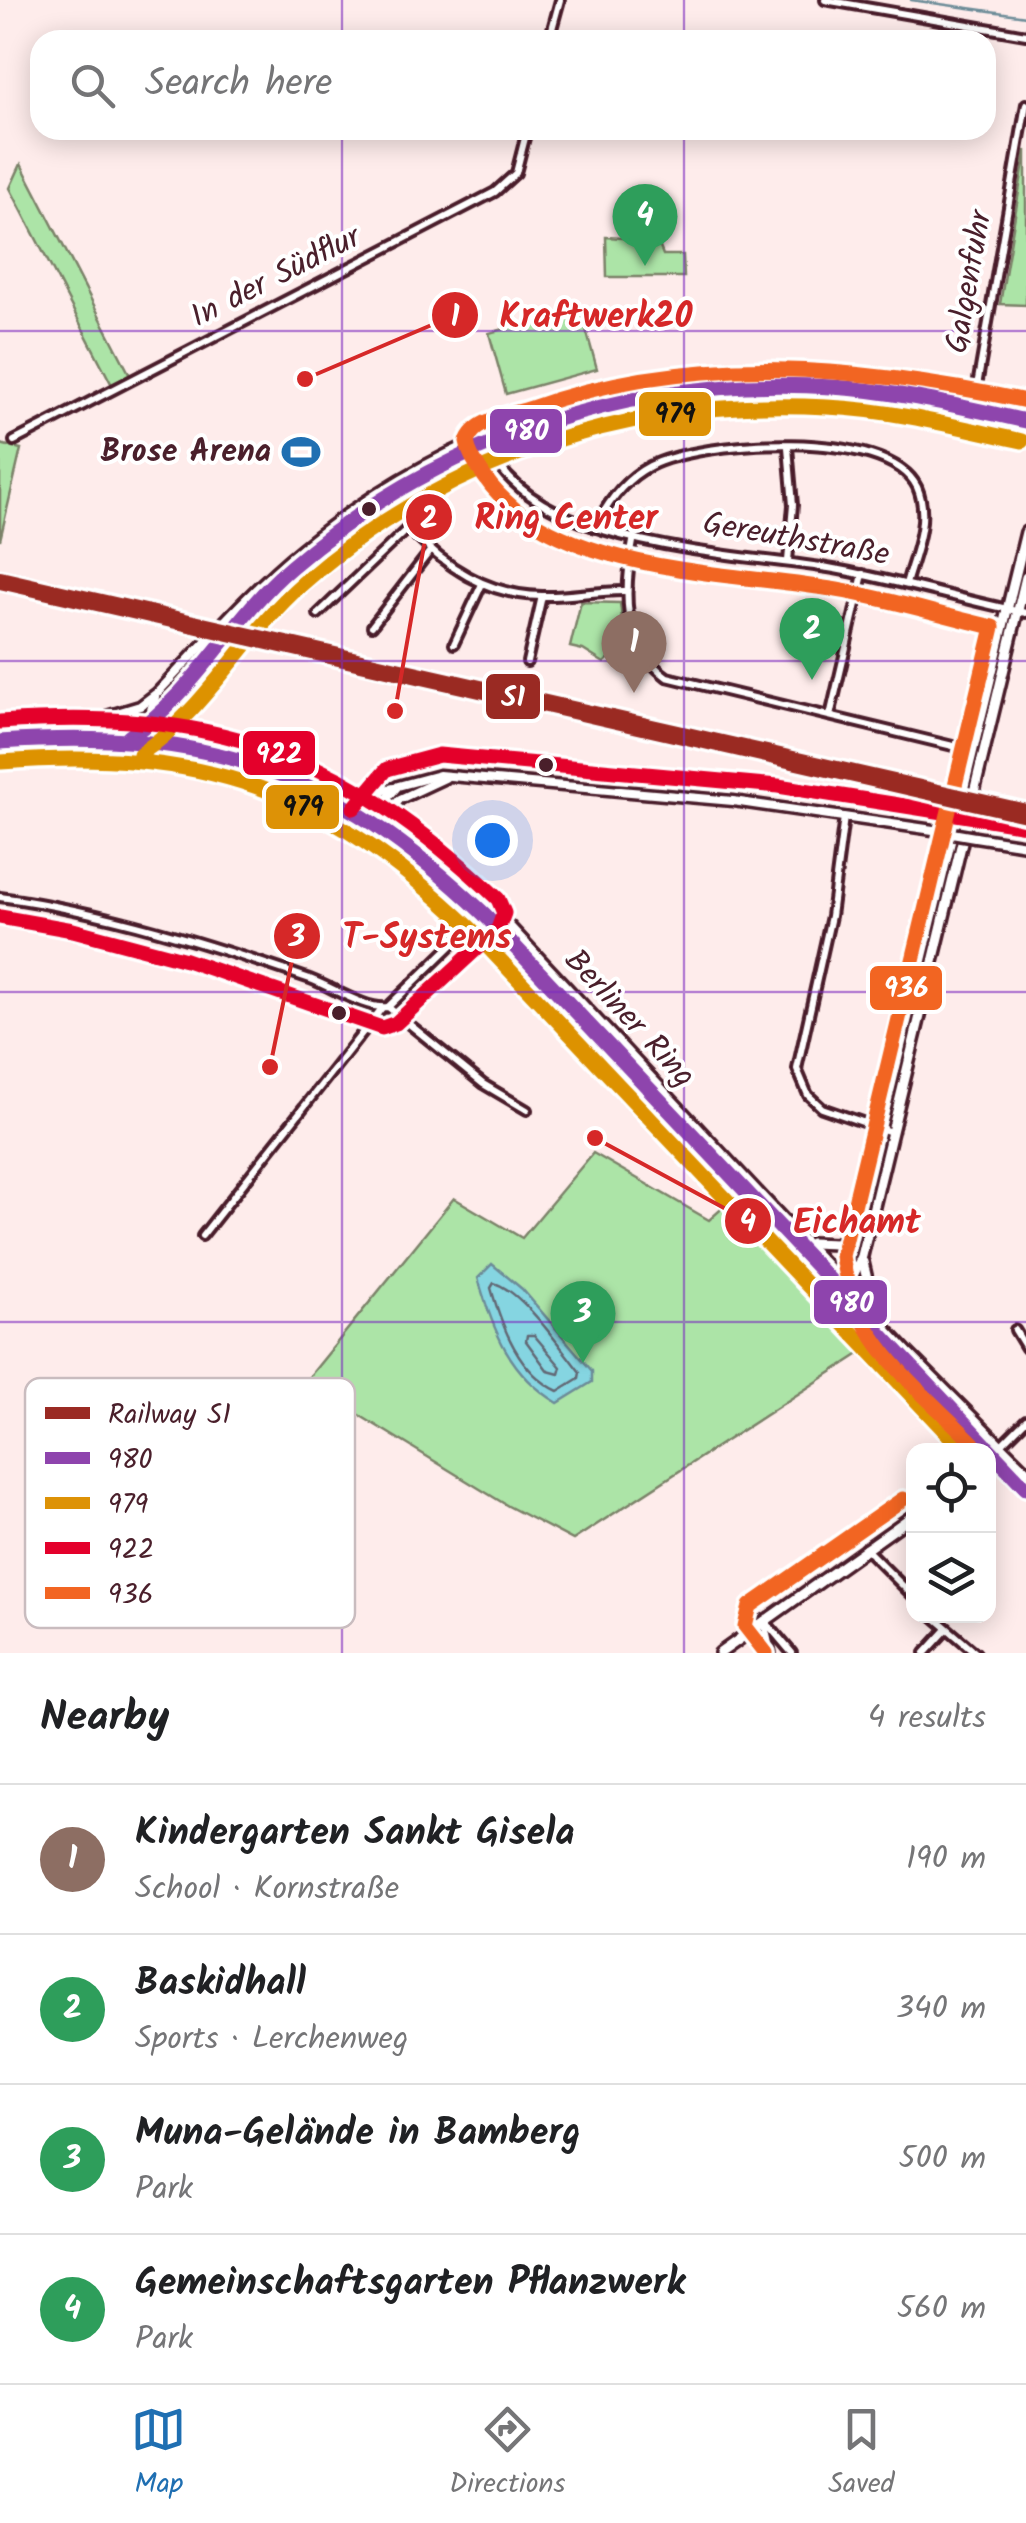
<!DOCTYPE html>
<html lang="en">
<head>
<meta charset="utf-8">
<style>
	body { margin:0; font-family:Kalam,sans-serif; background:#f2f2f2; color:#202124 }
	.controls { position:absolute; right:30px; bottom:30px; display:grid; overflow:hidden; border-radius:20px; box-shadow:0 5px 25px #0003 }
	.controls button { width:90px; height:90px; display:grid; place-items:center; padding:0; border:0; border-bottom:2px solid #e0e0e0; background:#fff; color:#202124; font:50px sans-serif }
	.you { position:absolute; left:492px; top:840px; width:35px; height:35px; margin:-25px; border:8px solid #fff; border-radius:50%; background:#1a73e8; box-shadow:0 0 0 15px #1a73e833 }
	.badge { display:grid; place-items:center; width:65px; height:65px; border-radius:50%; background:#1f6fb2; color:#fff; font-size:32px; font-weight:700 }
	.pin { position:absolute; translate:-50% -82px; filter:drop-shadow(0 2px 5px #0008) }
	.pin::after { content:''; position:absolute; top:52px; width:35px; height:30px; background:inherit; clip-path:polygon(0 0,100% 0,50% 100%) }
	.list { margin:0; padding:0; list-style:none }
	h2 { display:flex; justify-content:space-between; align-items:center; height:130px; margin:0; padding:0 40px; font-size:42px }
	h2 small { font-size:32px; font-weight:400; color:#757577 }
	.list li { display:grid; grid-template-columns:65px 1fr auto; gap:30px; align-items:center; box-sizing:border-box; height:150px; padding:0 40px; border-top:2px solid #e0e0e0 }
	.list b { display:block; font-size:38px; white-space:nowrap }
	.list p { margin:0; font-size:32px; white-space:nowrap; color:#757577 }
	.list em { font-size:32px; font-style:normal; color:#757577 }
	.icon { flex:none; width:55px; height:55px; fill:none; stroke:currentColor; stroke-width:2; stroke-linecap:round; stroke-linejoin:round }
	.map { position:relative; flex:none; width:1026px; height:1653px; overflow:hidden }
	.search { position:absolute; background:#fff; box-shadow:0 5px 25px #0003; left:30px; right:30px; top:30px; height:110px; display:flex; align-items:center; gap:25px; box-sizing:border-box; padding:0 35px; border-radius:30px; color:#757577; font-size:38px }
	.sheet { height:730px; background:#fff }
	nav { display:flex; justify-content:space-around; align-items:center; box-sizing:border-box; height:140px; border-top:2px solid #e0e0e0; background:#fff; font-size:28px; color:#757577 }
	nav a { display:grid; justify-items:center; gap:5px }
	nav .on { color:#1f6fb2 }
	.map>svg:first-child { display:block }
	.green { fill:#ace4a7; stroke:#7b8269; stroke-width:2.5 }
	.water { fill:#85d5e1; stroke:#6d8c98; stroke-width:2.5 }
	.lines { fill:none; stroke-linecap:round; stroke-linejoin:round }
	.shore { stroke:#626874; stroke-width:2.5 }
	.stream { stroke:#6d8c98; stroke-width:2.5 }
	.minor-casing { stroke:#4a1f2b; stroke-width:14 }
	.tertiary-casing { stroke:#4a1f2b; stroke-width:15 }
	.secondary-casing { stroke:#4a1f2b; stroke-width:16 }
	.primary-casing { stroke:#4a1f2b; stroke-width:16 }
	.minor { stroke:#fff; stroke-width:6 }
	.tertiary { stroke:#fff; stroke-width:8 }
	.secondary { stroke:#fff; stroke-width:9 }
	.primary { stroke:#fff; stroke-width:9 }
	.tertiary-bridge-casing { stroke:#4a1f2b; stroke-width:15; stroke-linecap:butt }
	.tertiary-bridge { stroke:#fff; stroke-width:8 }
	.bus-1-casing { stroke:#fff; stroke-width:22 }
	.bus-2-casing { stroke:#fff; stroke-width:22 }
	.bus-3-casing { stroke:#fff; stroke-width:22 }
	.bus-4-casing { stroke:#fff; stroke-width:22 }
	.bus-1 { stroke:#8e44ad; stroke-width:15 }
	.bus-2 { stroke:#dd9206; stroke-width:15 }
	.bus-3 { stroke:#e4002b; stroke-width:15 }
	.bus-4 { stroke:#f26522; stroke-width:15 }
	.rail-1-casing { stroke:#fff; stroke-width:25 }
	.rail-1 { stroke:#9a2a23; stroke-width:18 }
	.grid { fill:none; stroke:#7b2cbf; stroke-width:2.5; stroke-opacity:0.55 }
	.bus-dot { fill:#4a1f2b; stroke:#fff; stroke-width:4 }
	.labels { text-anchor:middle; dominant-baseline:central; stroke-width:8; stroke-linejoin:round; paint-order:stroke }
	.street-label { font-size:32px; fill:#4a1f2b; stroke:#fff }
	.poi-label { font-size:32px; font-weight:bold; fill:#4a1f2b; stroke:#fff; text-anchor:end }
	.key { fill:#fff; stroke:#c9bcbf; stroke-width:2.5 }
	.key-label { font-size:28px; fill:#4a1f2b }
	.leader { fill:none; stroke:#d62828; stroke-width:4 }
	.callout-dot { fill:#d62828; stroke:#fff; stroke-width:4 }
	.mark-label { font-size:30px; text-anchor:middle; font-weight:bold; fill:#fff }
	.callout-label { font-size:35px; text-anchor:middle; font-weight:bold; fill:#d62828; stroke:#fff; stroke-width:8; stroke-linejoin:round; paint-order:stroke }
	.line-badge { stroke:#fff; stroke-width:4 }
	.badge-label { font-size:28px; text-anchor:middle; font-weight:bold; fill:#fff }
	.pale-badge-label { font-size:28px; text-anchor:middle; font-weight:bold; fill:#111 }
</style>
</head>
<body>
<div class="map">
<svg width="1026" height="1653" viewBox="0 0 1026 1653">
	<rect width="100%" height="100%" fill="#feeceb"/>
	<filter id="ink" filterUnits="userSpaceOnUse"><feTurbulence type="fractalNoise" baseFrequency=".01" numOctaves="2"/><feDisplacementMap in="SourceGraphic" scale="20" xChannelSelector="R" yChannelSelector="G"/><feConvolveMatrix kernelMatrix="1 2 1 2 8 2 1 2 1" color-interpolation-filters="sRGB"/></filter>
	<g filter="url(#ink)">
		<g class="green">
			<polygon points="1026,150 1026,305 1000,304"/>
			<polygon points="21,164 130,375 112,385 10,188"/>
			<polygon points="606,237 657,240 663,255 683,255 684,277 607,277"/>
			<polygon points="580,308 597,369 506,394 489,333"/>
			<polygon points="0,444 21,449 0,540"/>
			<polygon points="581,602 620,603 625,643 604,663 583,650 570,647"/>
			<polygon points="593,1153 709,1220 736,1196 875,1344 573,1540 508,1506 305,1382 454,1198 522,1238"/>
		</g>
		<path class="water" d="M492,1264L522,1289L592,1371V1382L558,1403C510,1375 493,1331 478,1278Z"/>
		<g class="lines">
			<g class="shore">
				<path d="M494,1283C522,1291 560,1347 580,1372L579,1378L558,1391C519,1373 502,1327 491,1288Z"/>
				<polygon points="527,1335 534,1335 561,1367 559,1374 548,1371 526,1341"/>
			</g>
			<polyline class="stream" points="911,0 1026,16"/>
			<g class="minor-casing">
				<g id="minor">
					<polyline points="825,0 1026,35"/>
					<polyline points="549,40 560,0"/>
					<polyline points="974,403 1026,104"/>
					<polyline points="14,441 495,192 516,173 527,130"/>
					<path d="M487,444C532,552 742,552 840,570C903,582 964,600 1026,613"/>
					<polyline points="788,447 793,505 788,561"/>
					<path d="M595,528C607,503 625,479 650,466C701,440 888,427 917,487C931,518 914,555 906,584"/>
					<path d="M634,536C624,588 619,642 667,677L957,747"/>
					<path d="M318,614L408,528C445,567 487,595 542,596C571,597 599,590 627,591"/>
					<polyline points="372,626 430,551"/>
					<polyline points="454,644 482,584"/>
					<polyline points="527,662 542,596"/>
					<polyline points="830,716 863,574"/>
					<polyline points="844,817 831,916 797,1069 808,1095 822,1108 891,1132"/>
					<path d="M0,897C104,911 211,945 310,979C332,987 366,1010 388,1007L483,1084L527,1110"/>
					<polyline points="388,1007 491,907"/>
					<polyline points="202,1236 382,1008"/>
					<polyline points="1015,1330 1026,1348"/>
					<polyline points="1002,1444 1026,1420"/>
					<polyline points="865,1548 914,1597"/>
					<polyline points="933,1616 976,1653"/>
					<polyline points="764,1620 792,1653"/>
					<polyline points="764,1621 771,1653"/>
					<polyline points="925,1653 947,1629"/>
				</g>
			</g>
			<g class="tertiary-casing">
				<g id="tertiary">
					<polyline points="176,696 175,716 184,728"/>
					<polyline points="155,697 148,720 165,742"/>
					<path d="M100,718L140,706L157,693C204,644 249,591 302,548C518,372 762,348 1026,411"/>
					<path d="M129,737C156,721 173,697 193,673C224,636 255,599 291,567C435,438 639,370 832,387C897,393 962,407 1026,421"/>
					<polyline points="337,787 375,792 394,788"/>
					<polyline points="373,815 398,786 439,775 733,801 940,831"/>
					<polyline points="377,826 400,799 445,778"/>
					<polyline points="975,837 1026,845"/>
				</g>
			</g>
			<g class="secondary-casing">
				<polyline id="secondary" points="720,1653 914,1515"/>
			</g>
			<g class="primary-casing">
				<g id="primary">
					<polyline points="0,728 92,720 184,728 273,754 383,817 479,894 909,1354 1026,1471"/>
					<path d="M0,742C43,739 87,735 130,738C265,747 391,819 484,914L1026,1488"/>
					<polyline points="811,1243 836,1244 858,1227"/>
					<polyline points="863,1262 874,1310"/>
					<polyline points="840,1280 853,1276 862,1256 1026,577"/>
					<polyline points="843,1282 1026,532"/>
				</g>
			</g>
			<use href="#minor" class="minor"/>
			<use href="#tertiary" class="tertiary"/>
			<use href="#secondary" class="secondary"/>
			<use href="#primary" class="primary"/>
			<g class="tertiary-bridge-casing">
				<polyline id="tertiary-bridge" points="940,831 975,837"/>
			</g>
			<use href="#tertiary-bridge" class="tertiary-bridge"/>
			<g class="bus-1-casing">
				<g id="bus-1">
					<path d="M129,737C194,695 232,617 291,567C441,438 634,374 832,387C897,391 962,407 1026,421"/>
					<path d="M0,742C209,727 331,769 484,914L1026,1488"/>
				</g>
			</g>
			<g class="bus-2-casing">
				<g id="bus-2">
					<path d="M140,754C205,711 244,635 302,584C447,456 636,396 827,407C893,410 958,427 1022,441"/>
					<path d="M1,762C204,747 321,787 470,928L963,1450"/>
				</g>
			</g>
			<g class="bus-3-casing">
				<g id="bus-3">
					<path d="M0,722C214,707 342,751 498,899L504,913L498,929L396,1023L382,1028L186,960L73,930L0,917"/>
					<polyline points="354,808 387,769 439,755 778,786 1026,825"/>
				</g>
			</g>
			<g class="bus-4-casing">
				<g id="bus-4">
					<path d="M973,1443C916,1385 854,1343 842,1256L993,627C941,615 890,599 837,590C731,571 551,575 484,476C477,465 469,455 467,442C474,419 510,415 531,408C694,350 860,366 1026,401"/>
					<polyline points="766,1653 745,1626 750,1606 903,1499"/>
				</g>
			</g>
			<use href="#bus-1" class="bus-1"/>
			<use href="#bus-2" class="bus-2"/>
			<use href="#bus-3" class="bus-3"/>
			<use href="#bus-4" class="bus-4"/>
			<g class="rail-1-casing">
				<polyline id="rail-1" points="0,580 1026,813"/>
			</g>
			<use href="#rail-1" class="rail-1"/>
		</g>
	</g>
	<path class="grid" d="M342,0V40M684,0V40M342,130V1653M684,130V1653M0,331H1026M0,661H1026M0,992H1026M0,1322H1026"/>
	<defs>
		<g id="stadium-bare" transform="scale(3)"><path d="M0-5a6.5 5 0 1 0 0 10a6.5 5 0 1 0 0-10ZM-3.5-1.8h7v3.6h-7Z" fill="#1f6fb2" stroke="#fff" stroke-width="2.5" paint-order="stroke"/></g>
	</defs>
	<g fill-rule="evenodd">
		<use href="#stadium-bare" x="301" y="452"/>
	</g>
	<g class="bus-dot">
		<circle cx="369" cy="509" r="9"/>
		<circle cx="546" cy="765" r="9"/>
		<circle cx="339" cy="1013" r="9"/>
	</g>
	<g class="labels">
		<g class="street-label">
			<text transform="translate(276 278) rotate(-27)">In der Südflur</text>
			<text transform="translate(970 282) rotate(-80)">Galgenfuhr</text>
			<text transform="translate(796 540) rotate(10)">Gereuthstraße</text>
			<text transform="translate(629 1019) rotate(47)">Berliner Ring</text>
		</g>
		<g class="poi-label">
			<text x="271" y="452">Brose Arena</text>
		</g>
	</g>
	<rect x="25" y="1378" width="330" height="250" rx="15" class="key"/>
	<rect x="45" y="1407" width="45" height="12" fill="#9a2a23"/>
	<rect x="45" y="1452" width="45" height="12" fill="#8e44ad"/>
	<rect x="45" y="1497" width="45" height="12" fill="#dd9206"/>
	<rect x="45" y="1542" width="45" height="12" fill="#e4002b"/>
	<rect x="45" y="1587" width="45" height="12" fill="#f26522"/>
	<g class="key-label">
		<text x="108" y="1423">Railway S1</text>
		<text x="108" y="1468">980</text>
		<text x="108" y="1513">979</text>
		<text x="108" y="1558">922</text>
		<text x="108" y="1603">936</text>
	</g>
	<path class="leader" d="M305 379L455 315M395 711L429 517M270 1067L297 936M595 1138L748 1221"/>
	<g class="callout-dot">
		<circle cx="305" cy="379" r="10"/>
		<circle cx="395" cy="711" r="10"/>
		<circle cx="270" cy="1067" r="10"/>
		<circle cx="595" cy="1138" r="10"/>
		<circle cx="455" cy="315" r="25"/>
		<circle cx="429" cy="517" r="25"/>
		<circle cx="297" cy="936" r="25"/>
		<circle cx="748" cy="1221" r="25"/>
	</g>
	<g class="mark-label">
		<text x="455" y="326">1</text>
		<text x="429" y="528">2</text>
		<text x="297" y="946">3</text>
		<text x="748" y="1231">4</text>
	</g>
	<g class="callout-label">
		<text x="596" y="327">Kraftwerk20</text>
		<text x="566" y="529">Ring Center</text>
		<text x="427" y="948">T-Systems</text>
		<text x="857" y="1233">Eichamt</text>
	</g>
	<g class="line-badge">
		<rect x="637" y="390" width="76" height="48" rx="10" fill="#dd9206"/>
		<rect x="488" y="407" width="76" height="48" rx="10" fill="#8e44ad"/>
		<rect x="484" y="672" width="58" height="49" rx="10" fill="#9a2a23"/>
		<rect x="241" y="729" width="76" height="48" rx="10" fill="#e4002b"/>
		<rect x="264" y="783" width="77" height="48" rx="10" fill="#dd9206"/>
		<rect x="868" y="964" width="76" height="48" rx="10" fill="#f26522"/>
		<rect x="812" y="1278" width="77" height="48" rx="10" fill="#8e44ad"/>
	</g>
	<g class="badge-label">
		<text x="526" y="440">980</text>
		<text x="513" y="706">S1</text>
		<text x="279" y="763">922</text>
		<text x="906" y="997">936</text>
		<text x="851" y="1312">980</text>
	</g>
	<g class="pale-badge-label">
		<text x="675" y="423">979</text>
		<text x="303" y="816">979</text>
	</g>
</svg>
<div class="controls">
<button><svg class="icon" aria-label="locate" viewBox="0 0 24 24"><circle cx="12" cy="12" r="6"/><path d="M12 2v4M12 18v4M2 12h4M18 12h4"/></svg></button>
<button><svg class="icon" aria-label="layers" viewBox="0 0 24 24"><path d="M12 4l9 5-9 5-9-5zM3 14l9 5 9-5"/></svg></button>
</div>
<div class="you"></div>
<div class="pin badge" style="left:634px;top:693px;background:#8d6e63">1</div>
<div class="pin badge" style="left:812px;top:680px;background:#2e9e5b">2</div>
<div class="pin badge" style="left:583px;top:1363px;background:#2e9e5b">3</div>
<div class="pin badge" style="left:645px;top:266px;background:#2e9e5b">4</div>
<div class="search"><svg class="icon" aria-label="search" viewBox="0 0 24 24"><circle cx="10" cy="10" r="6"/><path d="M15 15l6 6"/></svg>Search here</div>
</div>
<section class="sheet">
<h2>Nearby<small>4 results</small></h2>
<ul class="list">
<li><span class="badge" style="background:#8d6e63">1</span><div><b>Kindergarten Sankt Gisela</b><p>School · Kornstraße</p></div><em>190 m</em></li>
<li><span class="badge" style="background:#2e9e5b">2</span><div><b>Baskidhall</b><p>Sports · Lerchenweg</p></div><em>340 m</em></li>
<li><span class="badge" style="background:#2e9e5b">3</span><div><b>Muna-Gelände in Bamberg</b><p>Park</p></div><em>500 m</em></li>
<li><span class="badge" style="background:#2e9e5b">4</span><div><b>Gemeinschaftsgarten Pflanzwerk</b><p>Park</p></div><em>560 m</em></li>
</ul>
</section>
<nav>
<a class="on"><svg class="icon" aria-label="map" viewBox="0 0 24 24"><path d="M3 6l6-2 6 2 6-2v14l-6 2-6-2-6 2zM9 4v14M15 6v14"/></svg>Map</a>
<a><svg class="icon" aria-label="directions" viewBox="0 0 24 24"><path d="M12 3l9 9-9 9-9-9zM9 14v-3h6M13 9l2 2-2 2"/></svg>Directions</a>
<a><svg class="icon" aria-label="saved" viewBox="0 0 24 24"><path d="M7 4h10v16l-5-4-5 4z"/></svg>Saved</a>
</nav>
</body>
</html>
